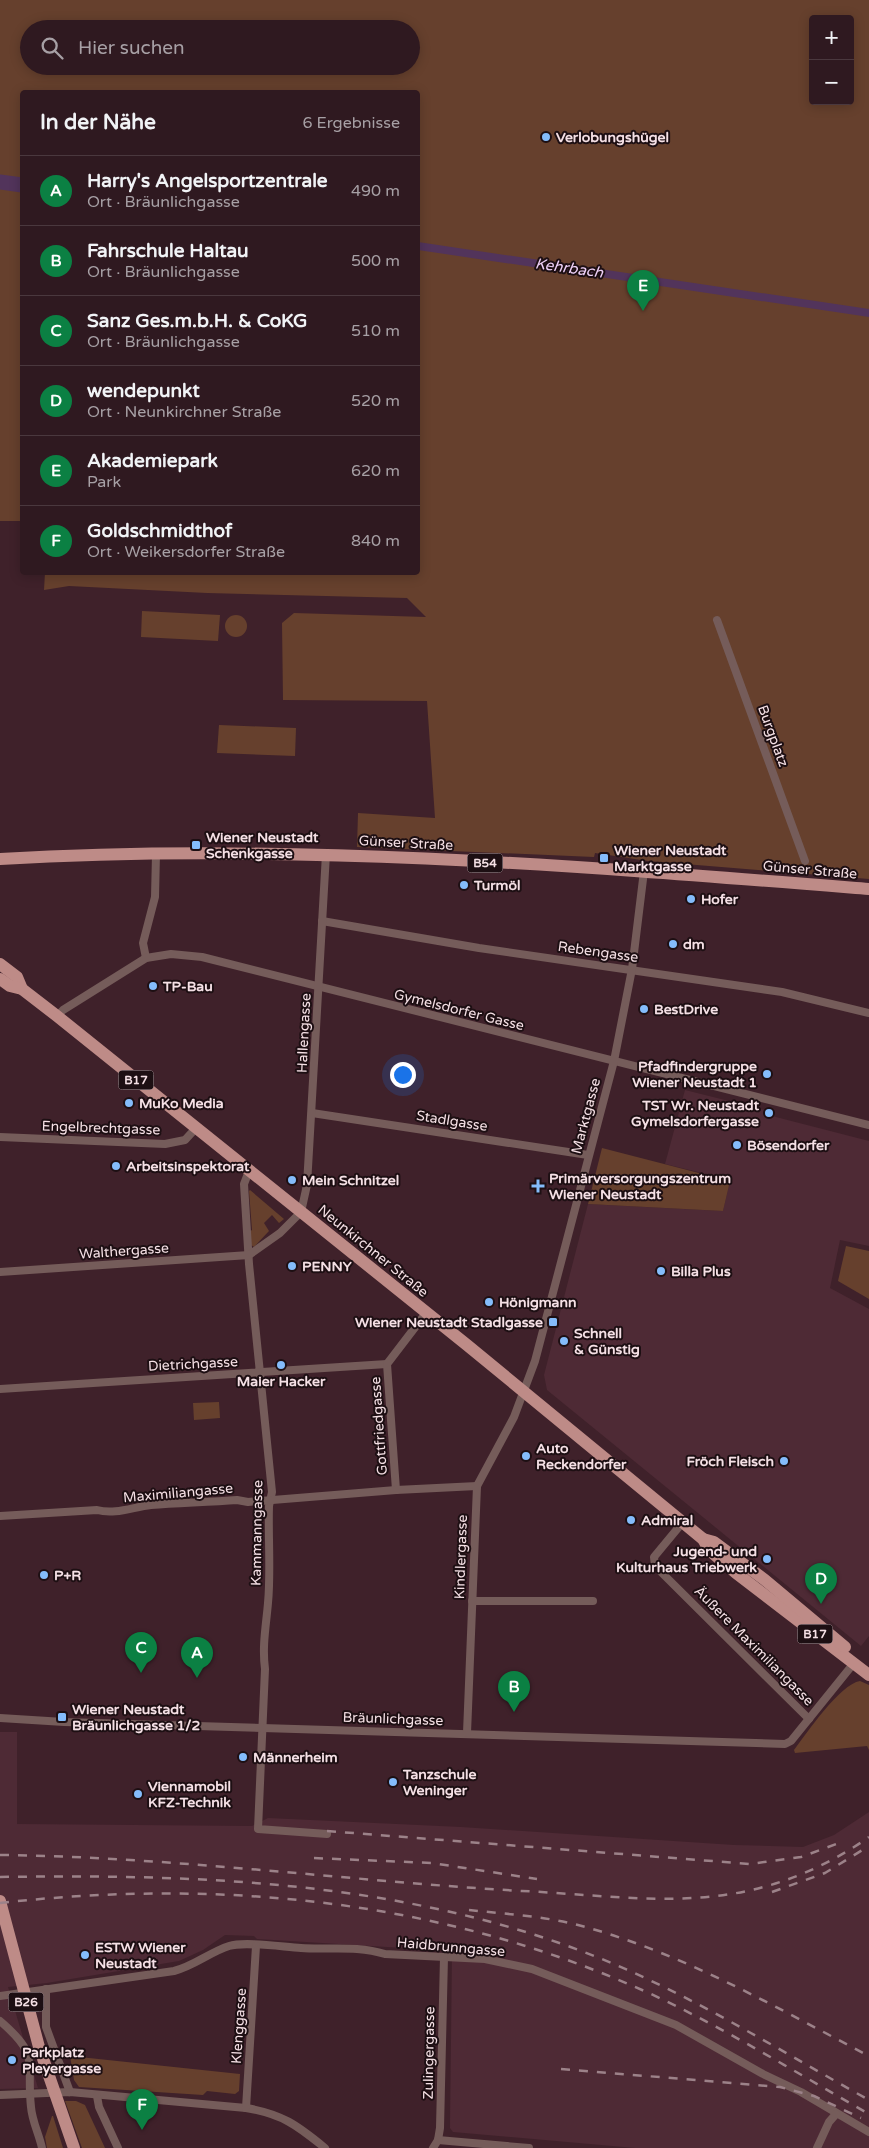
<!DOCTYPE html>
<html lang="de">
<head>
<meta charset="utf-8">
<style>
	body { margin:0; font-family:"Varela Round",sans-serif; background:#372229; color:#f1f3f6 }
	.controls { position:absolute; right:15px; top:15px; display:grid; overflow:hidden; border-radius:5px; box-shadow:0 2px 12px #0003 }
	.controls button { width:45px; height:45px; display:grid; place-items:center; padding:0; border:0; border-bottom:1px solid #4a383e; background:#2f1920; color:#f1f3f6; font:25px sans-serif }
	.you { position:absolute; left:402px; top:1074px; width:18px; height:18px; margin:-12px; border:4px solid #fff; border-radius:50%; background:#1a73e8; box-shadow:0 0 0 8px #1a73e833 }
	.badge { display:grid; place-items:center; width:32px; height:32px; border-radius:50%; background:#0b8043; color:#fff; font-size:16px; font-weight:700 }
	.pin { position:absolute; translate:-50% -41px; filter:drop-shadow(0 1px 2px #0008) }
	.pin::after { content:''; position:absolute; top:26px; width:18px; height:15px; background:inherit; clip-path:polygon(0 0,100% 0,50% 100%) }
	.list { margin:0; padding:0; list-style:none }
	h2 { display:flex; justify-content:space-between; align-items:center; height:65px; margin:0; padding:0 20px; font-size:21px }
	h2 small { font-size:16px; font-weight:400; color:#a7a0a5 }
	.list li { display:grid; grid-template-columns:32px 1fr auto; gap:15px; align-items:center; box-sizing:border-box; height:70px; padding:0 20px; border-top:1px solid #4a383e }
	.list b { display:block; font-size:19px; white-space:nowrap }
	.list p { margin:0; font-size:16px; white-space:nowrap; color:#a7a0a5 }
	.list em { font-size:16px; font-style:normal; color:#a7a0a5 }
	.icon { flex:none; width:28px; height:28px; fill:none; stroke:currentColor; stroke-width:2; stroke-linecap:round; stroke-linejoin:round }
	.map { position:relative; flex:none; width:869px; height:2148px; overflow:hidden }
	.search { position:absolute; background:#2f1920; box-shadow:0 2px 12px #0003; left:20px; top:20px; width:400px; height:55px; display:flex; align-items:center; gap:12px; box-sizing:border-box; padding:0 18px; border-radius:28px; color:#a7a0a5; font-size:19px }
	.panel { position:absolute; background:#2f1920; box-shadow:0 2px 12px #0003; left:20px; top:90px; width:400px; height:485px; border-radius:5px }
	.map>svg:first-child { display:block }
	.built { fill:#4e2a35 }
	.green { fill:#66402d; fill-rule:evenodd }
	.water { fill:#52345b }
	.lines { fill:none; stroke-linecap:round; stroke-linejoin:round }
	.river { stroke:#52345b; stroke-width:15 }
	.street { stroke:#755c5a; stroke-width:8 }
	.primary { stroke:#be8b87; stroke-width:12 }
	.rail { stroke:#9c8289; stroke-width:2.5; stroke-dasharray:9 9; stroke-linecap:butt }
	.poi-dot { fill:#84bcfb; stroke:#1d0f13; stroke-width:2 }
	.labels { text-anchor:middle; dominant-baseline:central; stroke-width:4; stroke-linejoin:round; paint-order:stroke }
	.shield { fill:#1d0f13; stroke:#b4a1a6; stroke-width:1 }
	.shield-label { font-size:12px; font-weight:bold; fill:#f5e0e5 }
	.poi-label { font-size:14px; font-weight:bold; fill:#f5e0e5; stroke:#1d0f13; text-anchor:start }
	.street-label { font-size:14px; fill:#f5e0e5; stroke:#1d0f13 }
	.water-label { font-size:15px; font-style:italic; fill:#efd1f8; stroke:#1d0f13 }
</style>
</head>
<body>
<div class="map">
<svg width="869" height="2148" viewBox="0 0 869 2148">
	<rect width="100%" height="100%" fill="#3f212a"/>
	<g class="built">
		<polygon points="685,1090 773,1112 772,1116 869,1141 869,1246 840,1240 830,1288 869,1309 869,1636 861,1646 547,1390 544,1375 588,1204 723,1211 730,1180 665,1164"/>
		<polygon points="0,1732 17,1732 17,1824 252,1826 268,1818 461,1827 734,1845 803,1847 834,1835 869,1812 869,2148 635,2148 453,2132 450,2128 452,1951 257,1939 254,1936 225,1935 203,1950 179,1961 47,1983 8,1987 38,2088 0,2089"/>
	</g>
	<g class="green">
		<path d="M0,0H869V879L648,861L595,853L594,857L357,847L358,813L435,818L427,701L283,700L282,623L294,613L426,617L407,598L207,593L69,586L44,590L45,572H418V92H22V521H0ZM813,19H850V101H813ZM29,29H411V66H29Z"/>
		<polygon points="142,611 220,615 218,641 141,637"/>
		<circle cx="236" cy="626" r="11"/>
		<polygon points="219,725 296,728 295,756 217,753"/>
		<polygon points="602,1148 730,1181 723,1211 588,1204"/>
		<polygon points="250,1190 284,1219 279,1223 272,1215 264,1223 269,1231 254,1247 251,1245 249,1232 252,1230 249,1191"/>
		<polygon points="846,1246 869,1251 869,1299 838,1281"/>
		<polygon points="219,1402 220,1418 194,1420 193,1403"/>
		<path d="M860,1681L869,1685V1750L867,1746L795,1753L794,1750C807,1733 840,1684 860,1681Z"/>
		<polygon points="70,2056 240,2074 239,2091 235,2094 207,2091 203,2095 79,2087 74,2080"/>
		<polygon points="65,2101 76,2101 85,2105 105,2148 82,2148"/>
		<polygon points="52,2116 53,2116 63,2148 47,2148 45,2137"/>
	</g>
	<polygon class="water" points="418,242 869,309 869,317 418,250"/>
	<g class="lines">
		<polyline class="river" points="0,182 22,185"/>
		<g class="street">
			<polyline points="717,620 805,861"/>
			<polyline points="322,921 479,948 782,992 869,1013"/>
			<polyline points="146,958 143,943 155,897 156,854"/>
			<polyline points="57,1016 63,1010 146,958 171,954 202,957 869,1125"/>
			<polyline points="312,1113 588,1155"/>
			<polyline points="0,1137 165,1144 185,1140 196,1128"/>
			<path d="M249,1171L244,1184L249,1264L272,1492L269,1506C268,1538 271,1571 268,1603C266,1626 262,1646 265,1669L258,1829L327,1834"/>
			<polyline points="0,1272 249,1255 280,1233 301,1212 307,1185 326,854"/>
			<polyline points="0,1389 387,1364"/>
			<polyline points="396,1490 387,1364 426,1313"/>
			<path d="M0,1516L97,1510C115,1515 133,1507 151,1505C180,1503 209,1502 237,1500L248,1502L396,1490L477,1486"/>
			<polyline points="683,1522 654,1557 655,1566 809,1719"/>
			<polyline points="472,1601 593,1601"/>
			<polyline points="0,1718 64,1722 785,1744 791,1741 854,1663"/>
			<polyline points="467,1733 477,1486 514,1417 535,1361 614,1061 632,969 644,871"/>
			<polyline points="46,1989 46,2027 70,2092"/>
			<path d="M0,1996L174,1971C194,1966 210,1952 229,1946C245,1941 283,1947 301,1948C329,1950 357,1945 385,1954L485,1959L532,1969L676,2025L763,2074L801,2092L869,2132"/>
			<path d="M0,2021C41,2056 26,2061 31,2107C32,2121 39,2134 42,2148"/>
			<path d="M0,2095L70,2092L246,2108C282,2114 297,2125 325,2148"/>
			<polyline points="97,2096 99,2107 118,2148"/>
			<polyline points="246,2108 256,1946"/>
			<polyline points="438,2140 529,2148"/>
			<polyline points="433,2148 438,2140 440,2128 444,1957"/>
			<polyline points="817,2148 829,2122 836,2114"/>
		</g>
		<g class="primary">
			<path d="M0,859C290,842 580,866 869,889"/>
			<polyline points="0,964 17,977 22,989"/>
			<polyline points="0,979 10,986 22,989 57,1016 467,1345 703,1539 709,1550 736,1573 869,1675"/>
			<polyline points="703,1539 714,1542 765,1580 845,1647"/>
			<polyline points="0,1901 39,2047 74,2148"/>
		</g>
		<g class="rail">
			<polyline points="327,1831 750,1864 801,1857 839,1843"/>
			<path d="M0,1855C175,1857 348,1881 522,1891C591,1894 663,1905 731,1894C781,1886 828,1866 869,1837"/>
			<polyline points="314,1858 432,1863 537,1879"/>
			<path d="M0,1877C197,1874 397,1881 584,1952C684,1990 775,2048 869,2100"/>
			<polyline points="772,1892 825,1873 869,1846"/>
			<path d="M0,1903C223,1878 445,1900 651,1994C726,2029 797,2073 869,2114"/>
			<path d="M469,1910C505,1914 543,1916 578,1925C681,1952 775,2007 869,2056"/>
			<polyline points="561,2069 780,2087 814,2096 861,2118"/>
		</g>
	</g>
	<g class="poi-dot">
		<circle cx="546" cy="137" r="5"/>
		<rect x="191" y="840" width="10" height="10" rx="2.5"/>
		<rect x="599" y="853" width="10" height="10" rx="2.5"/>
		<circle cx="464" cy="885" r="5"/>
		<circle cx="691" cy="899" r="5"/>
		<circle cx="673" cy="944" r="5"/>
		<circle cx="153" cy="986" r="5"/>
		<circle cx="644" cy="1009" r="5"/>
		<circle cx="767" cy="1074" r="5"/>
		<circle cx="129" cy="1103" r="5"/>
		<circle cx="769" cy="1113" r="5"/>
		<circle cx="737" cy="1145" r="5"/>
		<circle cx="116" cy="1166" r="5"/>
		<circle cx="292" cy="1180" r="5"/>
		<path d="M535.5 1178.5h5v5h5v5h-5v5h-5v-5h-5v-5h5z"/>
		<circle cx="292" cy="1266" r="5"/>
		<circle cx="661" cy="1271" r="5"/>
		<circle cx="489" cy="1302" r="5"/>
		<rect x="548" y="1317" width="10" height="10" rx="2.5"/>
		<circle cx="564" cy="1341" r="5"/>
		<circle cx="281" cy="1365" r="5"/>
		<circle cx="526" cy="1456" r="5"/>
		<circle cx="784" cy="1461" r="5"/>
		<circle cx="631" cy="1520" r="5"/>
		<circle cx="767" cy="1559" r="5"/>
		<circle cx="44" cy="1575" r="5"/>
		<rect x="57" y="1712" width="10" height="10" rx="2.5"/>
		<circle cx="243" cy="1757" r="5"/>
		<circle cx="393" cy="1782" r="5"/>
		<circle cx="138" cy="1794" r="5"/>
		<circle cx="85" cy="1955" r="5"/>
		<circle cx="12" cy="2060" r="5"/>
	</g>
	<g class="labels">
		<g class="shield">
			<rect x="467.5" y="853.5" width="35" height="19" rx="4"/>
			<rect x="118.5" y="1070.5" width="35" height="19" rx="4"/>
			<rect x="797.5" y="1624.5" width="35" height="19" rx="4"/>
			<rect x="8.5" y="1992.5" width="35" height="19" rx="4"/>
		</g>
		<g class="shield-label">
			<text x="485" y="863">B54</text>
			<text x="136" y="1080">B17</text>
			<text x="815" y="1634">B17</text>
			<text x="26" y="2002">B26</text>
		</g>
		<g class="poi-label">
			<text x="556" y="137">Verlobungshügel</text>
			<text x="206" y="837">Wiener Neustadt<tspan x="206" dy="16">Schenkgasse</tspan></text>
			<text x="614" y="850">Wiener Neustadt<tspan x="614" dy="16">Marktgasse</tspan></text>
			<text x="474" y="885">Turmöl</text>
			<text x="701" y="899">Hofer</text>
			<text x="683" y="944">dm</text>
			<text x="163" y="986">TP-Bau</text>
			<text x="654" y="1009">BestDrive</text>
			<text x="757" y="1066" text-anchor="end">Pfadfindergruppe<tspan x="757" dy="16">Wiener Neustadt 1</tspan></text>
			<text x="139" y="1103">MuKo Media</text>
			<text x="759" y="1105" text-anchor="end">TST Wr. Neustadt<tspan x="759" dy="16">Gymelsdorfergasse</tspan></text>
			<text x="747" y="1145">Bösendorfer</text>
			<text x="126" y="1166">Arbeitsinspektorat</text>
			<text x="549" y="1178">Primärversorgungszentrum<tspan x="549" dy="16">Wiener Neustadt</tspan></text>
			<text x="302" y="1180">Mein Schnitzel</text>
			<text x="302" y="1266">PENNY</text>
			<text x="671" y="1271">Billa Plus</text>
			<text x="499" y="1302">Hönigmann</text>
			<text x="543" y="1322" text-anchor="end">Wiener Neustadt Stadlgasse</text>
			<text x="574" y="1333">Schnell<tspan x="574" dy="16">&amp; Günstig</tspan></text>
			<text x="281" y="1381" text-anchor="middle">Maier Hacker</text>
			<text x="536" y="1448">Auto<tspan x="536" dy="16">Reckendorfer</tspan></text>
			<text x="774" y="1461" text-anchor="end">Fröch Fleisch</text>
			<text x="641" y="1520">Admiral</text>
			<text x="757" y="1551" text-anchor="end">Jugend- und<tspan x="757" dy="16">Kulturhaus Triebwerk</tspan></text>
			<text x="54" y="1575">P+R</text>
			<text x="72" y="1709">Wiener Neustadt<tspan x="72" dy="16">Bräunlichgasse 1/2</tspan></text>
			<text x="253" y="1757">Männerheim</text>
			<text x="403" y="1774">Tanzschule<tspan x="403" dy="16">Weninger</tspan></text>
			<text x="148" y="1786">Viennamobil<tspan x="148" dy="16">KFZ-Technik</tspan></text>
			<text x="95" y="1947">ESTW Wiener<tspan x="95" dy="16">Neustadt</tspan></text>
			<text x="22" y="2052">Parkplatz<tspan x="22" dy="16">Pleyergasse</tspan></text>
		</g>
		<g class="street-label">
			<text transform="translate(773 736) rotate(70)">Burgplatz</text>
			<text transform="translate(406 843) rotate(3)">Günser Straße</text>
			<text transform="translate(810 870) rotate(5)">Günser Straße</text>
			<text transform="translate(598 952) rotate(8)">Rebengasse</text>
			<text transform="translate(459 1010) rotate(14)">Gymelsdorfer Gasse</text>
			<text transform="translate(304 1033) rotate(-87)">Hallengasse</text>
			<text transform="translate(586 1116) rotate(-75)">Marktgasse</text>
			<text transform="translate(452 1121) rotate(9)">Stadlgasse</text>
			<text transform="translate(101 1128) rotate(2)">Engelbrechtgasse</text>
			<text transform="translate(124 1251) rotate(-4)">Walthergasse</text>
			<text transform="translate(373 1251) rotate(39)">Neunkirchner Straße</text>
			<text transform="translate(193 1364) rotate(-3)">Dietrichgasse</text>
			<text transform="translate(379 1426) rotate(-94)">Gottfriedgasse</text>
			<text transform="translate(178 1493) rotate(-5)">Maximiliangasse</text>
			<text transform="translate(257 1533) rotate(-89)">Kammanngasse</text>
			<text transform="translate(461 1557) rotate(-88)">Kindlergasse</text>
			<text transform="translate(754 1646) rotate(45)">Äußere Maximiliangasse</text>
			<text transform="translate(393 1719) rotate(2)">Bräunlichgasse</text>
			<text transform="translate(451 1947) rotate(5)">Haidbrunngasse</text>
			<text transform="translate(239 2026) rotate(-86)">Klenggasse</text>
			<text transform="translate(429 2053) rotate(-89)">Zulingergasse</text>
		</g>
		<g class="water-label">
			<text transform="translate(569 268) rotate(8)">Kehrbach</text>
		</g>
	</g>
</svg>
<div class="controls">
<button>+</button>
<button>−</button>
</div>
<div class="you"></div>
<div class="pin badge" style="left:197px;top:1678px">A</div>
<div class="pin badge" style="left:514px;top:1712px">B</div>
<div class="pin badge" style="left:141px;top:1673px">C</div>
<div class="pin badge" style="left:821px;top:1604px">D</div>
<div class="pin badge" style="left:643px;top:311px">E</div>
<div class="pin badge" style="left:142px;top:2130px">F</div>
<div class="search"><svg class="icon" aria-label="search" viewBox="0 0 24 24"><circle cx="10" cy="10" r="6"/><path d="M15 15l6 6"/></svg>Hier suchen</div>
<section class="panel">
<h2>In der Nähe<small>6 Ergebnisse</small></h2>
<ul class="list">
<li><span class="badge">A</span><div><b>Harry's Angelsportzentrale</b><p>Ort · Bräunlichgasse</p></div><em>490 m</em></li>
<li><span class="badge">B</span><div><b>Fahrschule Haltau</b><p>Ort · Bräunlichgasse</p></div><em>500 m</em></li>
<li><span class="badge">C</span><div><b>Sanz Ges.m.b.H. &amp; CoKG</b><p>Ort · Bräunlichgasse</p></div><em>510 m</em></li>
<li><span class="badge">D</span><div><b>wendepunkt</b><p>Ort · Neunkirchner Straße</p></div><em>520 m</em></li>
<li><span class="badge">E</span><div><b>Akademiepark</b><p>Park</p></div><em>620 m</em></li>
<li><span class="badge">F</span><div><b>Goldschmidthof</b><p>Ort · Weikersdorfer Straße</p></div><em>840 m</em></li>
</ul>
</section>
</div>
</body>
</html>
